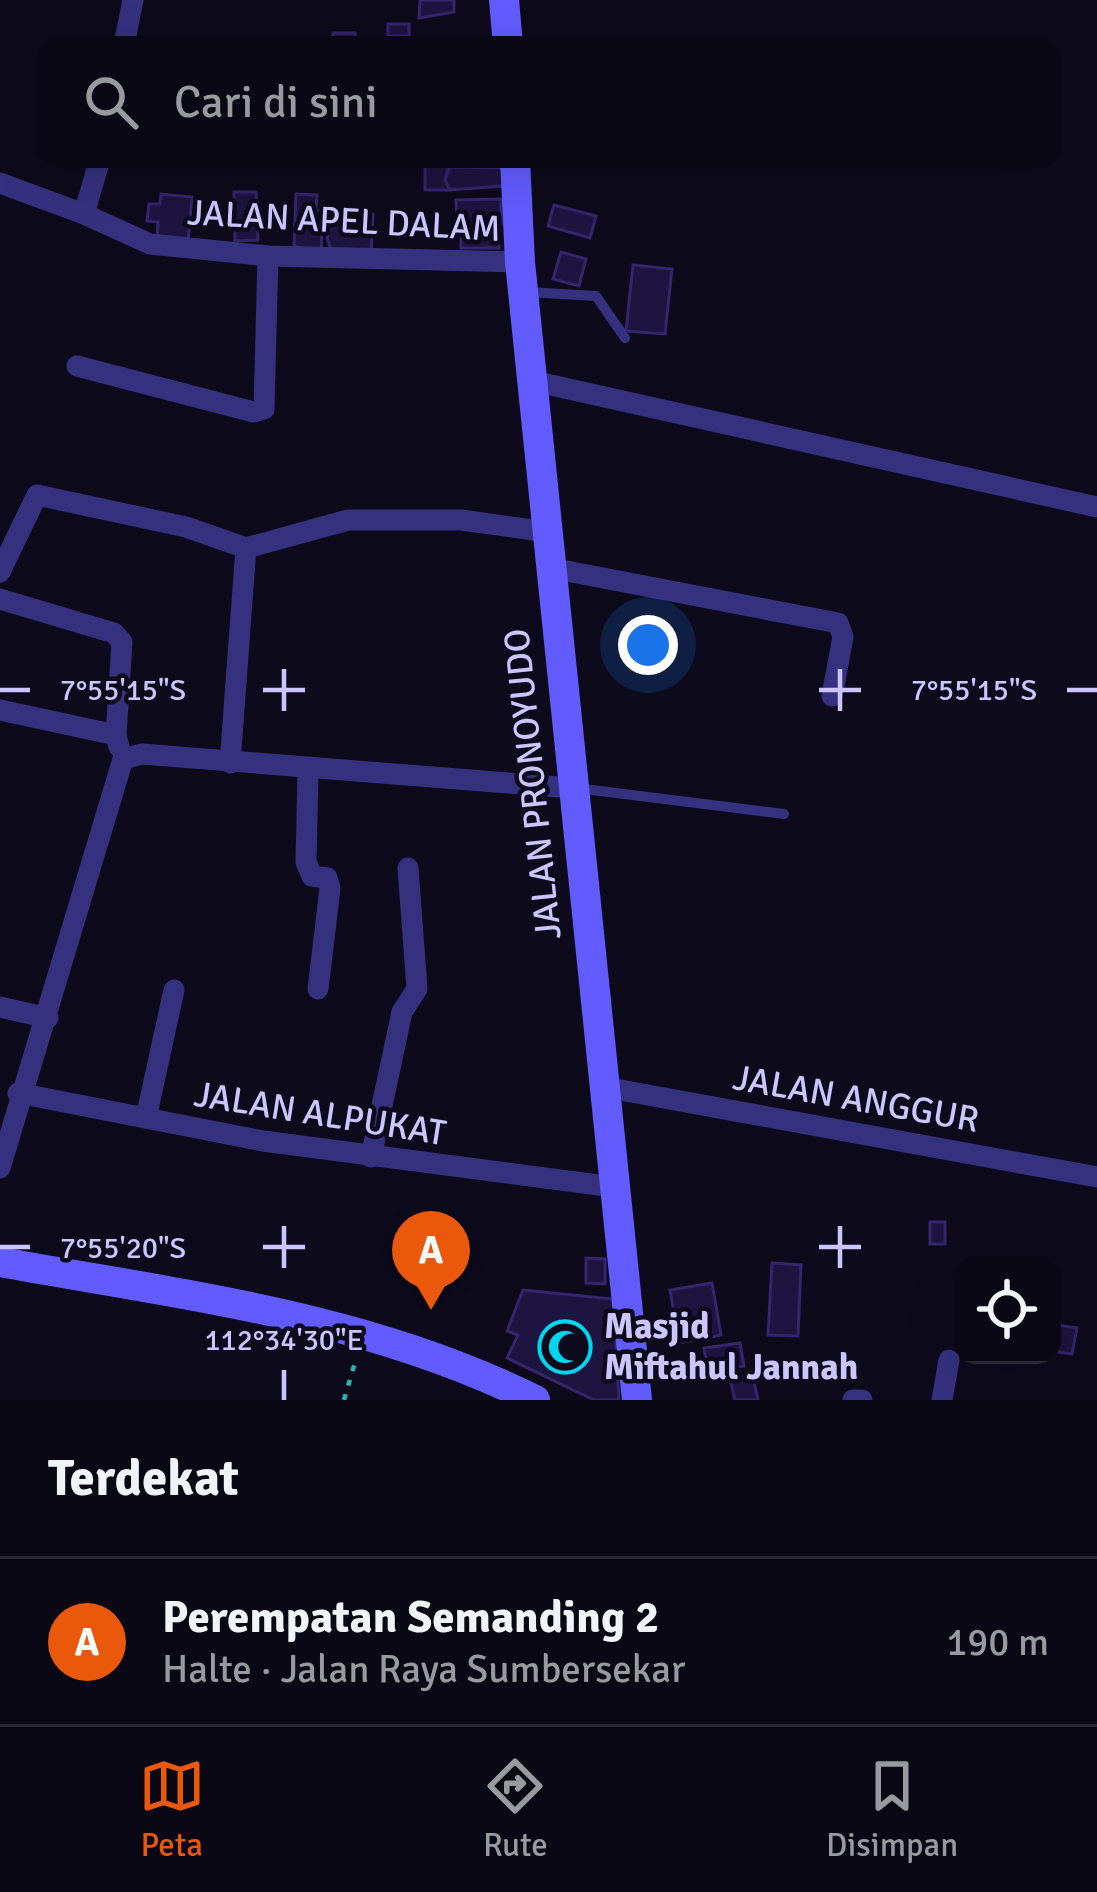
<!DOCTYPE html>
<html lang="id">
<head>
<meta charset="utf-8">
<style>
	body { margin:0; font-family:Signika,sans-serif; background:#181622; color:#f1f3f6 }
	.controls { position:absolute; right:36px; bottom:36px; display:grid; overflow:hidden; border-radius:24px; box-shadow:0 12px 48px #0002 }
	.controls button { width:108px; height:108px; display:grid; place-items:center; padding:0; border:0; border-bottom:3px solid #2a2934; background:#0a0815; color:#f1f3f6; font:60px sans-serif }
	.you { position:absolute; left:648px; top:645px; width:42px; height:42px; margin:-30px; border:9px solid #fff; border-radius:50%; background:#1a73e8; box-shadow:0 0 0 18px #1a73e833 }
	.badge { display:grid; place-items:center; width:78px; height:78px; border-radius:50%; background:#ea580c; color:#fff; font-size:39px; font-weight:700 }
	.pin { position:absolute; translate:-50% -99px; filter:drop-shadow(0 3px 6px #0008) }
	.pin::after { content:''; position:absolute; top:63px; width:42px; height:36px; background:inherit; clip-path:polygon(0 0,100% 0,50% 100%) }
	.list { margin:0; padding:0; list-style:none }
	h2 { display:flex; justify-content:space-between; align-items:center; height:156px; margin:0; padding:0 48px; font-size:51px }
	h2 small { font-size:39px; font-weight:400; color:#999aa0 }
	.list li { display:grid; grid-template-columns:78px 1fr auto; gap:36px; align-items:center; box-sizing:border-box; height:168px; padding:0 48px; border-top:3px solid #2a2934 }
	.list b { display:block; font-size:45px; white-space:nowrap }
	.list p { margin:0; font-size:39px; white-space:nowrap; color:#999aa0 }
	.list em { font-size:39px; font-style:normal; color:#999aa0 }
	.icon { flex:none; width:66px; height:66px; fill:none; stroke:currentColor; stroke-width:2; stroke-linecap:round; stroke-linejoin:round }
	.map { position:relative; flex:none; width:1097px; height:1400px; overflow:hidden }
	.search { position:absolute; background:#0a0815; box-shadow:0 12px 48px #0002; left:36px; right:36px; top:36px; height:132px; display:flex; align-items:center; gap:30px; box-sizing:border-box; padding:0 42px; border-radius:24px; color:#999aa0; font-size:45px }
	.sheet { height:324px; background:#0a0815 }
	nav { display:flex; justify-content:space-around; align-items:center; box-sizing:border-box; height:168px; border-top:3px solid #2a2934; background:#0a0815; font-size:33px; color:#999aa0 }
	nav a { display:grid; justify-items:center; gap:6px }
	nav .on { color:#ea580c }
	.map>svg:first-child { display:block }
	.building { fill:#1d143f; stroke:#34256d; stroke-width:3 }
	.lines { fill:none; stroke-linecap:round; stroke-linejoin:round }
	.path { stroke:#23b5ae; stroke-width:4.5; stroke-dasharray:6 9; stroke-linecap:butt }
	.lane { stroke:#35317f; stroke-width:10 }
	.street { stroke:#35317f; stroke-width:21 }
	.secondary { stroke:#625cff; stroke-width:30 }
	.ticks { fill:none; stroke:#ccc5ff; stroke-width:4.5 }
	.labels { text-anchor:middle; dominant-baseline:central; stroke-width:9; stroke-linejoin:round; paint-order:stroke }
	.street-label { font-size:36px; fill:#ccc5ff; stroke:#0d0a1c }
	.poi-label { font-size:36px; font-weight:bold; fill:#ccc5ff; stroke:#0d0a1c; text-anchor:start }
	.ticks-label { font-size:30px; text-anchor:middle; fill:#ccc5ff; stroke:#0d0a1c; stroke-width:9; stroke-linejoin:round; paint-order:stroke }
</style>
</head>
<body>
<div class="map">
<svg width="1097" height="1400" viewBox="0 0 1097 1400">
	<rect width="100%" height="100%" fill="#0d0a1c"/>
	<g class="building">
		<polygon points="420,0 454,0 454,12 419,18"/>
		<rect x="388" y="24" width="21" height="12"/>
		<polygon points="333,33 355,33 356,45 333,45"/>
		<polygon points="425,159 450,160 445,180 450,190 425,190"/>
		<polygon points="450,167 503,168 503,186 450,190 445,180"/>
		<polygon points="234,192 256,192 258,240 235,241"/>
		<polygon points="161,194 192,197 188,242 157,239 158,222 147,221 149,204 160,204"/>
		<polygon points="296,194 317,195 316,211 323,211 321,254 294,246"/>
		<polygon points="501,199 501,224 457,225 456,200"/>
		<polygon points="554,205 596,216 590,238 548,226"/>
		<polygon points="334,213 373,214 371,255 332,254 327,238"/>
		<rect x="461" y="227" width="38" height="21"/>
		<polygon points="561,252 586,259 579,286 553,279"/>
		<polygon points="633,265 672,269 665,334 626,331"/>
		<rect x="930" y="1222" width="15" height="22"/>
		<polygon points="586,1258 605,1259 605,1284 586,1283"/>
		<polygon points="772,1263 801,1265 798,1336 768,1335"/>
		<polygon points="712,1283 721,1335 679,1343 670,1290"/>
		<polygon points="523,1290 613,1299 619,1400 594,1400 507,1358 518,1335 507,1331"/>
		<polygon points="1052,1324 1077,1328 1072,1354 1052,1351"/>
		<polygon points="740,1343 744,1366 708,1372 704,1348"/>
		<polygon points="752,1374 758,1400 735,1400 730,1379"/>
	</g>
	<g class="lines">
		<polyline class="path" points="344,1400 356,1359"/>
		<g class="lane">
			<polyline points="527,292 596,296 625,338"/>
			<polyline points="576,788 784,814"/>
		</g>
		<g class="street">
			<polyline points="124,45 133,0"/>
			<polyline points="100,159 84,214 150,244 268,256 520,262"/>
			<polyline points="0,183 84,214"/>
			<polyline points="77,366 254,412 264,409 268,256"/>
			<polyline points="533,381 1097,507"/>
			<polyline points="551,568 838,623 843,637 832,696"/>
			<polyline points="0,572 37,495 186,527 246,548 348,520 461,520 548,532"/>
			<polyline points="0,599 114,633 122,642 116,735"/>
			<polyline points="0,710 116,735 119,747"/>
			<polyline points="230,763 246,548"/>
			<polyline points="308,771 306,862 312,876 327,878 330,888 318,989"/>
			<polyline points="0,1007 48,1018"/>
			<polyline points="604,1087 1097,1177"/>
			<polyline points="18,1093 263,1141 614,1187"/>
			<polyline points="146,1118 174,990"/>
			<polyline points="371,1157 402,1012 417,989 408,868"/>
			<polyline points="0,1168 123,759 142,754 572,788"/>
			<polyline points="853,1400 862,1400"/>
			<polyline points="942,1400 949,1360"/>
		</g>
		<g class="secondary">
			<polyline points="504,0 508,45"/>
			<polyline points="515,159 520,262 637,1400"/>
			<path d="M0,1262C183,1295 367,1316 535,1400"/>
		</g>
	</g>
	<path class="ticks" d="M284,669V711M840,669V711M0,690H30M263,690H305M819,690H861M1067,690H1097M284,1226V1268M840,1226V1268M0,1247H30M263,1247H305M819,1247H861M284,1370V1400"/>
	<defs>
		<g id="mosque-ring" transform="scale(2.7)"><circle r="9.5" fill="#0d0a1c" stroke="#00d5f0" stroke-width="1.5"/><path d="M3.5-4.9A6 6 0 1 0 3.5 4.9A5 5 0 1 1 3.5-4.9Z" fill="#00d5f0"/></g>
	</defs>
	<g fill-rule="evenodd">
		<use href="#mosque-ring" x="565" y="1347"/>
	</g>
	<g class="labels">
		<g class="street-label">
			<text transform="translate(344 221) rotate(3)">JALAN APEL DALAM</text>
			<text transform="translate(533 784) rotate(-96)">JALAN PRONOYUDO</text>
			<text transform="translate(856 1099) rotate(10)">JALAN ANGGUR</text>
			<text transform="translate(320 1114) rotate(9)">JALAN ALPUKAT</text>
		</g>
		<g class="poi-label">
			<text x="604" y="1326">Masjid<tspan x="604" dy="41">Miftahul Jannah</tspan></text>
		</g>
	</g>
	<g class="ticks-label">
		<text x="123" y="700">7°55'15"S</text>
		<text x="974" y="700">7°55'15"S</text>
		<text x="123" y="1258">7°55'20"S</text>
		<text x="284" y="1350">112°34'30"E</text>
	</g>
</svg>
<div class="controls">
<button><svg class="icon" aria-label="locate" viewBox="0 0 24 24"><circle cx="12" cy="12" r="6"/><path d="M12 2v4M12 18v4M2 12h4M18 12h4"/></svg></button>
</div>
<div class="you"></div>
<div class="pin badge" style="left:431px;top:1310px">A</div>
<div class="search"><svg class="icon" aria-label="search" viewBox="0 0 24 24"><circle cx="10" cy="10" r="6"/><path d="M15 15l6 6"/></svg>Cari di sini</div>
</div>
<section class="sheet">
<h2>Terdekat<small></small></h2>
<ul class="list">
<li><span class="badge">A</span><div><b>Perempatan Semanding 2</b><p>Halte · Jalan Raya Sumbersekar</p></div><em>190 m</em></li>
</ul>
</section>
<nav>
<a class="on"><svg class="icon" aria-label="map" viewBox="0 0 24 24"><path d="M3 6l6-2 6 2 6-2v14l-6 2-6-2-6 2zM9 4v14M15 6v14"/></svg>Peta</a>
<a><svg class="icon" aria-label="directions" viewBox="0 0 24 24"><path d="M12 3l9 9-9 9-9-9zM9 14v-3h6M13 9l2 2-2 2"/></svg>Rute</a>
<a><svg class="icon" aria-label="saved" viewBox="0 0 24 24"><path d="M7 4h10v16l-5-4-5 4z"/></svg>Disimpan</a>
</nav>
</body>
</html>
